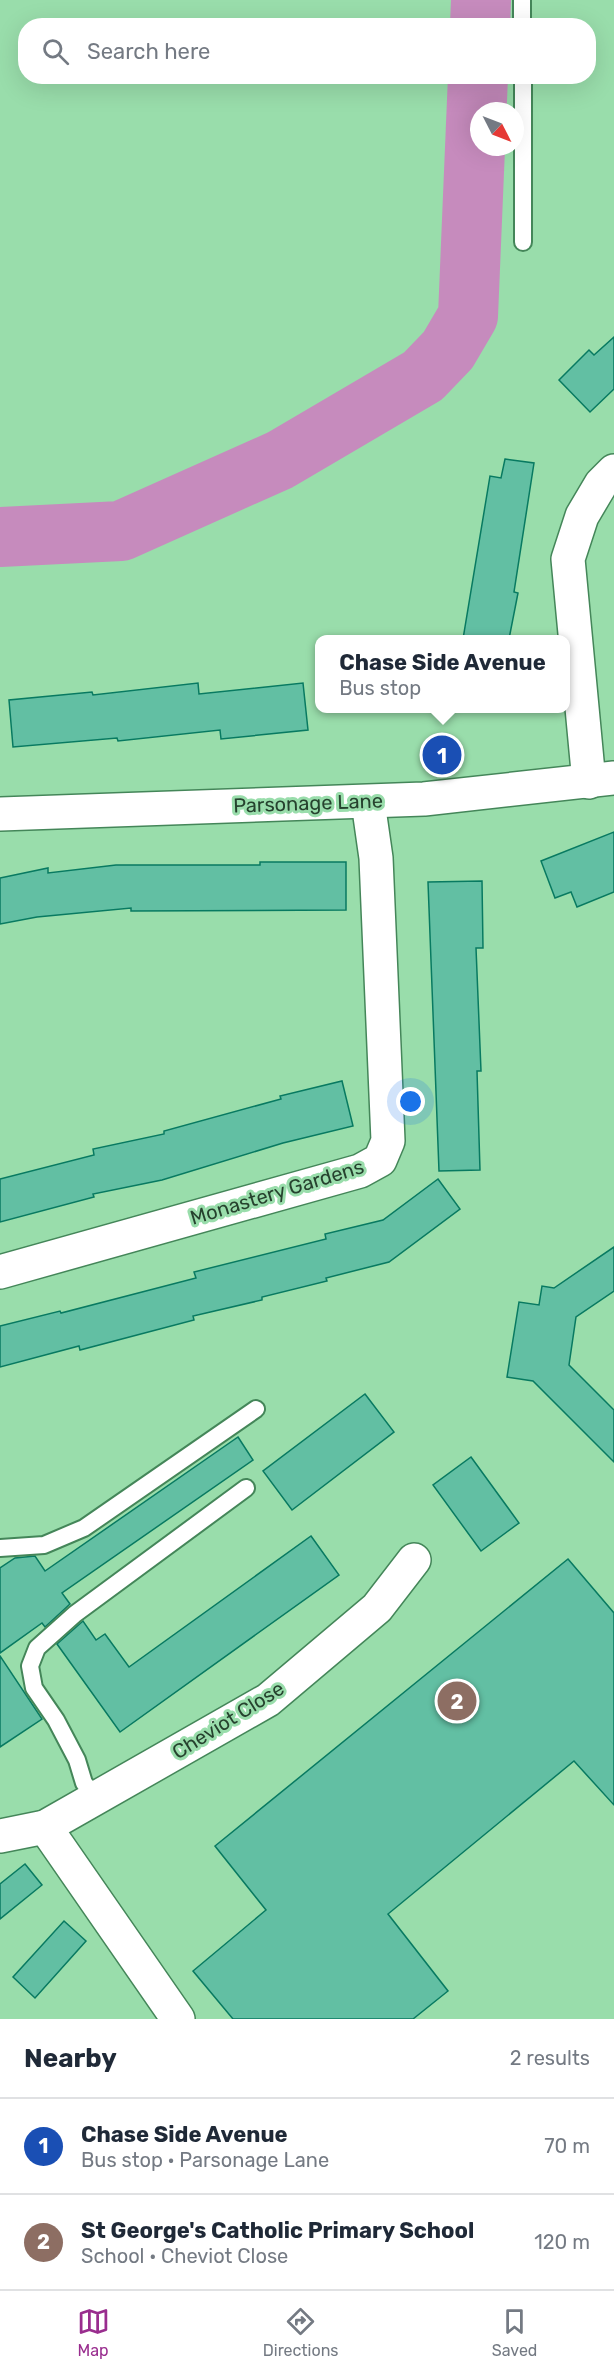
<!DOCTYPE html>
<html lang="en">
<head>
<meta charset="utf-8">
<style>
	body { margin:0; font-family:Rubik,sans-serif; background:#f6f6f7; color:#1f2937 }
	.compass { position:absolute; left:470px; top:102px; width:54px; height:54px; border-radius:50%; background:#fff; box-shadow:0 6px 24px #0002; rotate:132deg }
	.you { position:absolute; left:411px; top:1102px; width:21px; height:21px; margin:-15px; border:4px solid #fff; border-radius:50%; background:#1a73e8; box-shadow:0 0 0 9px #1a73e833 }
	.badge { display:grid; place-items:center; width:39px; height:39px; border-radius:50%; background:#992d8e; color:#fff; font-size:20px; font-weight:700 }
	.pin { position:absolute; translate:-50% -50%; border:3px solid #fff; box-shadow:0 2px 6px #0006 }
	.popup { position:absolute; left:315px; top:635px; width:255px; height:78px; box-sizing:border-box; display:grid; place-content:center; border-radius:12px; background:#fff; filter:drop-shadow(0 2px 4px #0005); font-size:20px; white-space:nowrap; color:#747a83 }
	.popup b { font-size:22px; color:#1f2937 }
	.popup::after { content:''; position:absolute; left:50%; top:100%; margin-left:-12px; border:12px solid transparent; border-top-color:#fff }
	.list { margin:0; padding:0; list-style:none }
	h2 { display:flex; justify-content:space-between; align-items:center; height:78px; margin:0; padding:0 24px; font-size:26px }
	h2 small { font-size:20px; font-weight:400; color:#747a83 }
	.list li { display:grid; grid-template-columns:39px 1fr auto; gap:18px; align-items:center; box-sizing:border-box; height:96px; padding:0 24px; border-top:2px solid #e0e1e3 }
	.list b { display:block; font-size:22px; white-space:nowrap }
	.list p { margin:0; font-size:20px; white-space:nowrap; color:#747a83 }
	.list em { font-size:20px; font-style:normal; color:#747a83 }
	.icon { flex:none; width:33px; height:33px; fill:none; stroke:currentColor; stroke-width:2; stroke-linecap:round; stroke-linejoin:round }
	.map { position:relative; flex:none; width:614px; height:2019px; overflow:hidden }
	.search { position:absolute; background:#fff; box-shadow:0 6px 24px #0002; left:18px; right:18px; top:18px; height:66px; display:flex; align-items:center; gap:15px; box-sizing:border-box; padding:0 21px; border-radius:24px; color:#747a83; font-size:22px }
	.sheet { height:270px; background:#fff }
	nav { display:flex; justify-content:space-around; align-items:center; box-sizing:border-box; height:84px; border-top:2px solid #e0e1e3; background:#fff; font-size:16px; color:#747a83 }
	nav a { display:grid; justify-items:center; gap:3px }
	nav .on { color:#992d8e }
	.map>svg:first-child { display:block }
	.lines { fill:none; stroke-linecap:round; stroke-linejoin:round }
	.river { stroke:#c68bbd; stroke-width:60 }
	.building { fill:#62bfa3; stroke:#087a61; stroke-width:1.5 }
	.service-casing { stroke:#448659; stroke-width:20 }
	.minor-casing { stroke:#448659; stroke-width:36 }
	.tertiary-casing { stroke:#448659; stroke-width:36 }
	.service { stroke:#fff; stroke-width:16 }
	.minor { stroke:#fff; stroke-width:33 }
	.tertiary { stroke:#fff; stroke-width:33 }
	.labels { text-anchor:middle; dominant-baseline:central; stroke-width:6; stroke-linejoin:round; paint-order:stroke }
	.street-label { font-size:20px; fill:#26422e; stroke:#99ddab }
</style>
</head>
<body>
<div class="map">
<svg width="614" height="2019" viewBox="0 0 614 2019">
	<rect width="100%" height="100%" fill="#99ddab"/>
	<g class="lines">
		<g class="river">
			<polyline points="480,26 481,0"/>
			<polyline points="0,537 121,531 280,460 423,376 448,350 468,316 478,76"/>
		</g>
	</g>
	<g class="building">
		<polygon points="614,337 614,389 590,412 559,380 589,350 594,355"/>
		<polygon points="505,459 534,463 514,592 518,593 509,639 463,639 490,476 501,478"/>
		<polygon points="198,683 199,694 303,683 308,730 221,739 220,730 118,741 117,738 13,747 9,700 92,692 93,695"/>
		<polygon points="614,832 614,892 577,907 571,892 555,898 541,861"/>
		<polygon points="260,862 346,862 346,910 131,911 131,908 37,917 0,924 0,878 48,868 48,873 116,865 260,865"/>
		<polygon points="482,881 483,948 476,948 481,1071 477,1071 480,1170 439,1171 428,882"/>
		<polygon points="342,1081 353,1126 283,1143 162,1180 93,1194 94,1197 0,1222 0,1179 94,1155 93,1149 164,1134 164,1131 281,1099 280,1096"/>
		<polygon points="438,1179 460,1209 389,1262 326,1278 327,1281 262,1297 262,1300 193,1316 194,1320 80,1350 79,1346 0,1367 0,1326 60,1311 61,1313 196,1278 194,1272 326,1239 325,1234 383,1220"/>
		<polygon points="614,1247 614,1291 576,1317 569,1365 614,1410 614,1462 533,1381 507,1377 519,1302 539,1305 542,1286 554,1288"/>
		<polygon points="365,1394 394,1432 292,1510 263,1471"/>
		<polygon points="238,1437 253,1460 62,1593 70,1604 45,1627 42,1623 0,1653 0,1568 15,1558 35,1556 45,1571"/>
		<polygon points="471,1457 519,1523 481,1551 433,1485"/>
		<polygon points="311,1536 339,1575 120,1732 57,1644 83,1621 96,1640 105,1634 129,1667"/>
		<polygon points="568,1559 614,1613 614,1805 574,1761 388,1914 448,1991 413,2019 233,2019 193,1971 266,1910 215,1846"/>
		<polygon points="0,1656 42,1719 0,1747"/>
		<polygon points="25,1864 42,1885 0,1919 0,1884"/>
		<polygon points="64,1921 86,1941 35,1998 13,1977"/>
	</g>
	<g class="lines">
		<g class="service-casing">
			<g id="service">
				<polyline points="522,0 522,26"/>
				<polyline points="523,76 523,242"/>
				<polyline points="0,1548 44,1545 84,1528 256,1409"/>
				<polyline points="97,1798 84,1783 77,1760 56,1720 34,1688 30,1666 37,1648 75,1614 246,1488"/>
			</g>
		</g>
		<g class="minor-casing">
			<g id="minor">
				<polyline points="589,782 568,559 582,516 601,484 614,471"/>
				<polyline points="0,1272 360,1171 380,1160 388,1141 376,858 368,802"/>
				<polyline points="45,1827 178,2019"/>
				<polyline points="0,1836 45,1827 268,1700 377,1608 414,1560"/>
			</g>
		</g>
		<g class="tertiary-casing">
			<polyline id="tertiary" points="0,814 424,799 614,778"/>
		</g>
		<use href="#service" class="service"/>
		<use href="#minor" class="minor"/>
		<use href="#tertiary" class="tertiary"/>
	</g>
	<g class="labels">
		<g class="street-label">
			<text transform="translate(308 803) rotate(-2)">Parsonage Lane</text>
			<text transform="translate(277 1192) rotate(-17)">Monastery Gardens</text>
			<text transform="translate(228 1720) rotate(-32)">Cheviot Close</text>
		</g>
	</g>
</svg>
<svg class="compass" viewBox="-18 -18 36 36"><path d="M0-13l5 13h-10z" fill="#e53935"/><path d="M0 13l5-13h-10z" fill="#747a83"/></svg>
<div class="you"></div>
<div class="pin badge" style="left:442px;top:755px;background:#1a4fb4">1</div>
<div class="popup"><b>Chase Side Avenue</b>Bus stop</div>
<div class="pin badge" style="left:457px;top:1701px;background:#8d6e63">2</div>
<div class="search"><svg class="icon" aria-label="search" viewBox="0 0 24 24"><circle cx="10" cy="10" r="6"/><path d="M15 15l6 6"/></svg>Search here</div>
</div>
<section class="sheet">
<h2>Nearby<small>2 results</small></h2>
<ul class="list">
<li><span class="badge" style="background:#1a4fb4">1</span><div><b>Chase Side Avenue</b><p>Bus stop · Parsonage Lane</p></div><em>70 m</em></li>
<li><span class="badge" style="background:#8d6e63">2</span><div><b>St George's Catholic Primary School</b><p>School · Cheviot Close</p></div><em>120 m</em></li>
</ul>
</section>
<nav>
<a class="on"><svg class="icon" aria-label="map" viewBox="0 0 24 24"><path d="M3 6l6-2 6 2 6-2v14l-6 2-6-2-6 2zM9 4v14M15 6v14"/></svg>Map</a>
<a><svg class="icon" aria-label="directions" viewBox="0 0 24 24"><path d="M12 3l9 9-9 9-9-9zM9 14v-3h6M13 9l2 2-2 2"/></svg>Directions</a>
<a><svg class="icon" aria-label="saved" viewBox="0 0 24 24"><path d="M7 4h10v16l-5-4-5 4z"/></svg>Saved</a>
</nav>
</body>
</html>
